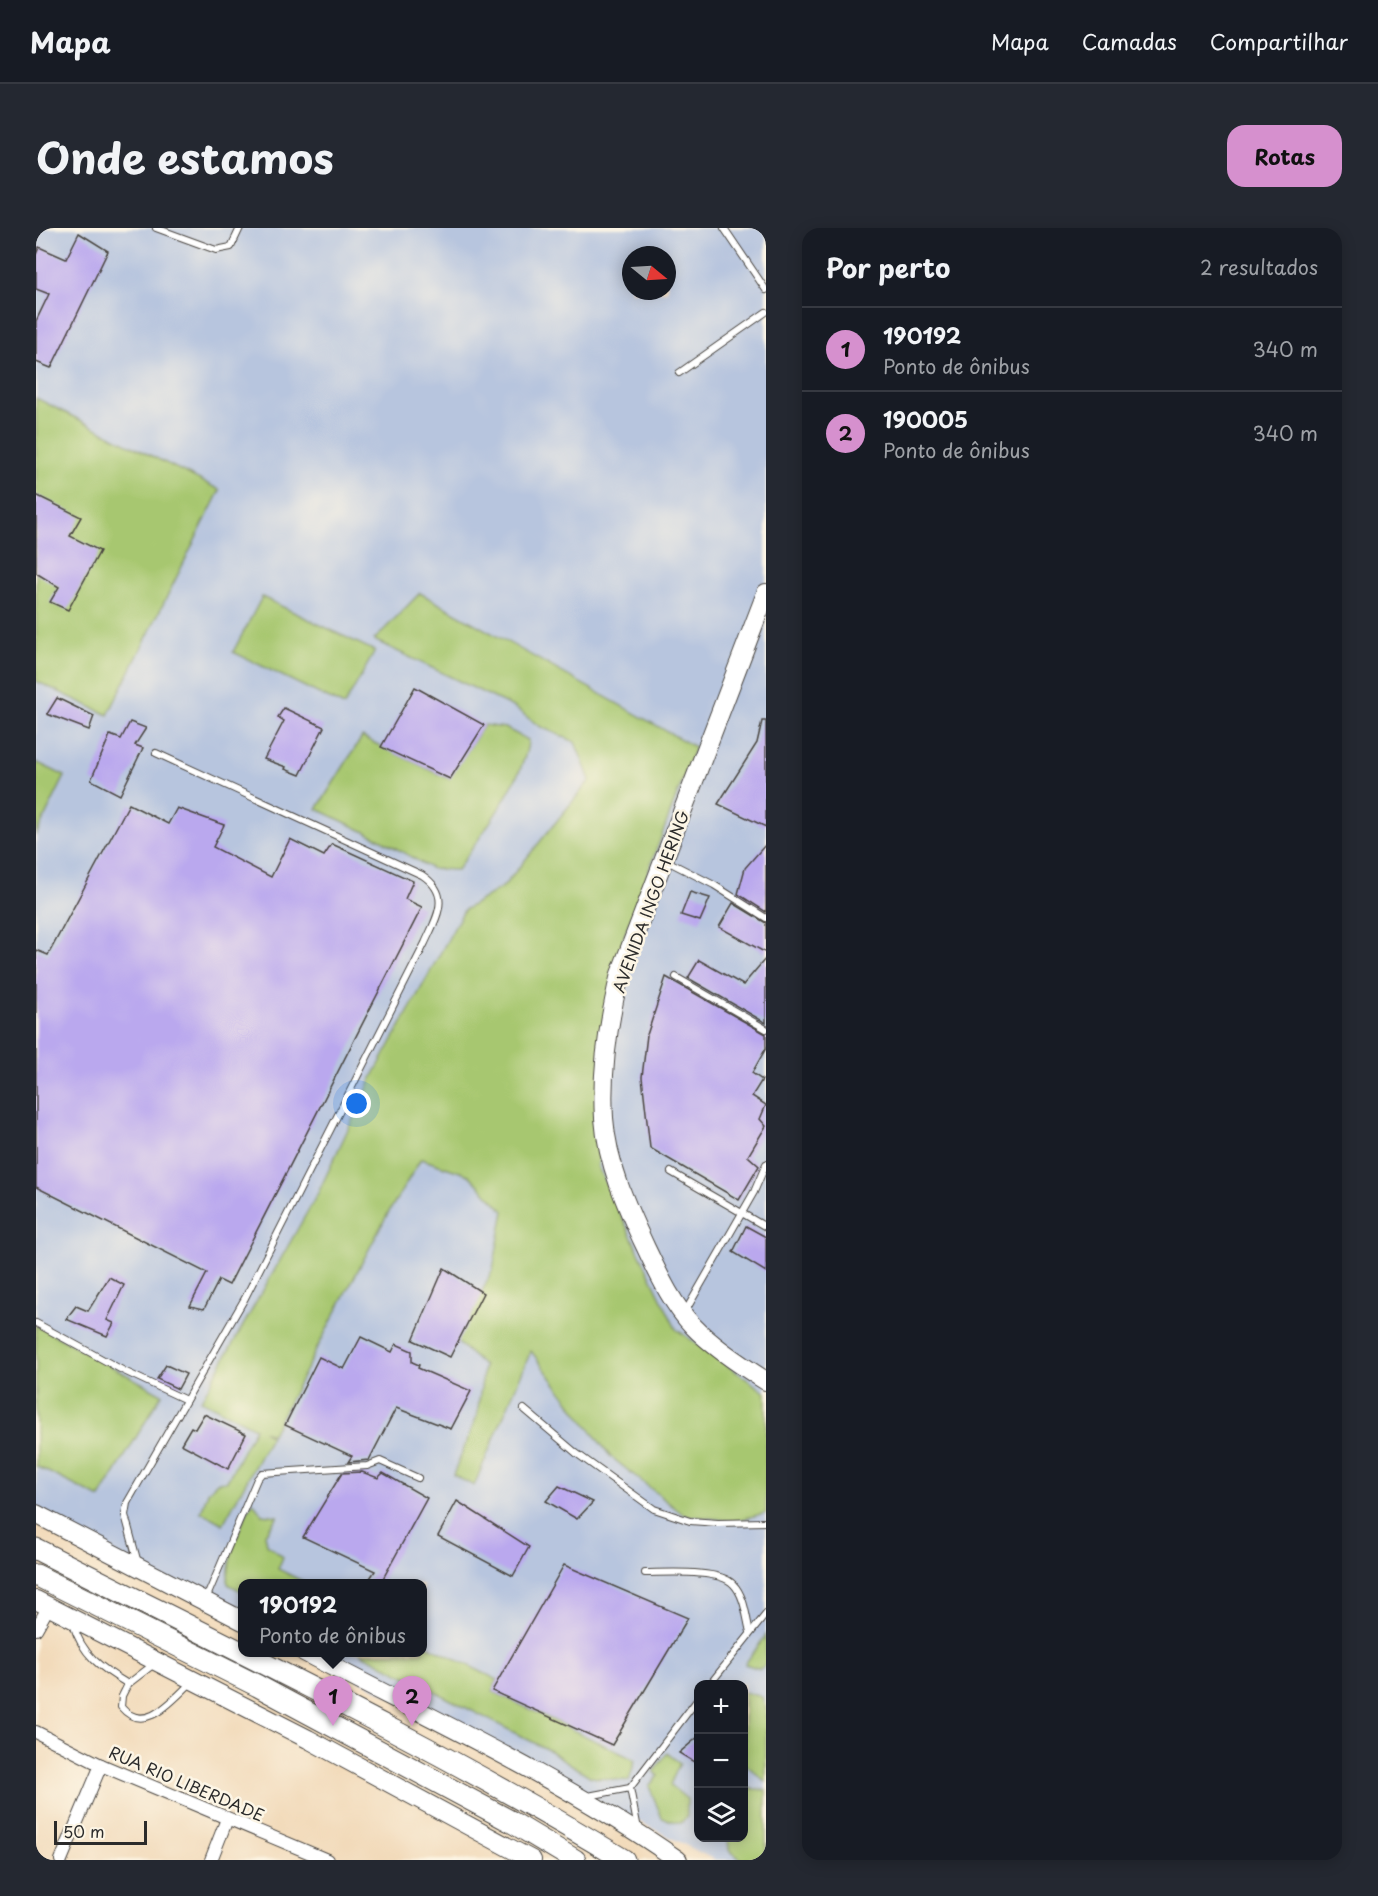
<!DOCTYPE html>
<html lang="pt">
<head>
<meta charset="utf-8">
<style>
	body { margin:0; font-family:"Playpen Sans",sans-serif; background:#242831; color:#f1f3f6 }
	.controls { position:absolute; right:18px; bottom:18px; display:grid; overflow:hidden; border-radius:12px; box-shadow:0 3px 15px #0003 }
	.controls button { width:54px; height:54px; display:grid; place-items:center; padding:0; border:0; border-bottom:2px solid #363941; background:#171b24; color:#f1f3f6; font:30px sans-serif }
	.compass { position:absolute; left:586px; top:18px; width:54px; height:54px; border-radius:50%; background:#171b24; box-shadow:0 3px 15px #0003; rotate:108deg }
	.scale { position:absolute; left:18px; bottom:15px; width:93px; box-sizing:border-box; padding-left:6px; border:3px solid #2b2b2b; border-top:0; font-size:16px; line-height:21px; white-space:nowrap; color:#2b2b2b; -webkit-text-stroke:4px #fcf5e5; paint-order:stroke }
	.you { position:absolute; left:321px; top:876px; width:21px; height:21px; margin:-15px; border:4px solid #fff; border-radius:50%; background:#1a73e8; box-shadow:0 0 0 9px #1a73e833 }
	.badge { display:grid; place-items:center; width:39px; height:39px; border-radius:50%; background:#d690ce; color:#111; font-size:20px; font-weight:700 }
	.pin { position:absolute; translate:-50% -50px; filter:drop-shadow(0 2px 3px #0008) }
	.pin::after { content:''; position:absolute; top:32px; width:21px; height:18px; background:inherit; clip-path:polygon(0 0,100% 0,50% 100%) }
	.popup { position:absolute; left:202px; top:1351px; width:189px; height:78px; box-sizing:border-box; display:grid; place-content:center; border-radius:12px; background:#171b24; filter:drop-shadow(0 2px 4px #0005); font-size:20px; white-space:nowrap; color:#9ea1a6 }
	.popup b { font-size:22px; color:#f1f3f6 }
	.popup::after { content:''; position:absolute; left:50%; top:100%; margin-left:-12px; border:12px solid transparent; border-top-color:#171b24 }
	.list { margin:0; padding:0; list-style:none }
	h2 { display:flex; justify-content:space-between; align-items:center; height:78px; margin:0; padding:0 24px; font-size:26px }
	h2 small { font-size:20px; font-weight:400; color:#9ea1a6 }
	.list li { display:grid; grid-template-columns:39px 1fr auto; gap:18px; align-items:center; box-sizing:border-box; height:84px; padding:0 24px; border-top:2px solid #363941 }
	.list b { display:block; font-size:22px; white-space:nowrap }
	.list p { margin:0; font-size:20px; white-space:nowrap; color:#9ea1a6 }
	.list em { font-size:20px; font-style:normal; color:#9ea1a6 }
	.icon { flex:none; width:33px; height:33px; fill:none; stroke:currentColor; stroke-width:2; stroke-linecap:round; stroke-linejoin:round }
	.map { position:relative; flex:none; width:730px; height:1632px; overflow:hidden; border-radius:18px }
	header { display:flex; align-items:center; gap:36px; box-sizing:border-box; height:84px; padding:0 30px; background:#171b24; border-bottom:2px solid #363941 }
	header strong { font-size:28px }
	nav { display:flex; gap:33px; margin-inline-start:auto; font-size:21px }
	.intro { display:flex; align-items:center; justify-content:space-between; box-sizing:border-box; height:144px; padding:0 36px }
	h1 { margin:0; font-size:42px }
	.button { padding:15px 27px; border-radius:18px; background:#d690ce; color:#111; font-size:21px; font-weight:700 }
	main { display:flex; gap:36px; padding:0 36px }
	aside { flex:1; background:#171b24; border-radius:18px; box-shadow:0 3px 15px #0003 }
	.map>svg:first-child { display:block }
	.industrial { fill:#b7c5de; fill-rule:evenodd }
	.green { fill:#a7c76f; stroke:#69794d; stroke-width:1.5 }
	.building { fill:#baa8ee }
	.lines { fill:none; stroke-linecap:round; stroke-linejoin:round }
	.service-casing { stroke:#494540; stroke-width:8 }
	.minor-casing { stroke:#494540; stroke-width:14 }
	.secondary-casing { stroke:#494540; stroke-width:20 }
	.trunk-casing { stroke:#494540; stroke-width:23 }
	.service { stroke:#fff; stroke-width:6 }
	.minor { stroke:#fff; stroke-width:12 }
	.secondary { stroke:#fff; stroke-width:18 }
	.trunk { stroke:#fff; stroke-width:21 }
	.labels { text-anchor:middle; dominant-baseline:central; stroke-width:5; stroke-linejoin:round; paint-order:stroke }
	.street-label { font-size:16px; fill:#2b2b2b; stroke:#fcf5e5 }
</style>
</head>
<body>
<header>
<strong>Mapa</strong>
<nav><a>Mapa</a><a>Camadas</a><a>Compartilhar</a></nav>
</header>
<div class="intro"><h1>Onde estamos</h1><a class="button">Rotas</a></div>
<main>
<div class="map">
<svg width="730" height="1632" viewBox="0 0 730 1632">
	<rect width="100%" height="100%" fill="#fcf5e5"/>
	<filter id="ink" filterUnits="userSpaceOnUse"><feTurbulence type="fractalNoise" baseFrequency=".0167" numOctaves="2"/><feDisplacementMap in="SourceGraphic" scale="12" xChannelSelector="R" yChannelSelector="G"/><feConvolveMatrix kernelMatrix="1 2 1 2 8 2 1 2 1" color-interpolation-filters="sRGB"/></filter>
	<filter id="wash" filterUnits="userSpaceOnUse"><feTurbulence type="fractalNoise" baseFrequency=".008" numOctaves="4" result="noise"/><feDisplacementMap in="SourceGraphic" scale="24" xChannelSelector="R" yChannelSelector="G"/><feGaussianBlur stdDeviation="1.35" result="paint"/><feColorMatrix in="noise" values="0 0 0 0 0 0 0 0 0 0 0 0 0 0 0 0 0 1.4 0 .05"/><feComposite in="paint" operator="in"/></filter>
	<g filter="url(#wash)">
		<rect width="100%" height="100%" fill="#f2daba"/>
		<path class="industrial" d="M0,0H730V1632H679L269,1425L387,1424V1356H207V1393L0,1288ZM595,27H631V63H595ZM662,1456H708V1610H662Z"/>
		<g class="green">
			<polygon points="0,170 184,262 72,487 0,453"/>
			<polygon points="384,365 659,519 587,711 562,939 640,1101 730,1165 730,1285 698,1293 648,1287 574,1228 495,1123 438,1258 417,1247 441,1188 448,1138 421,1114 457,1041 468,983 433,947 385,931 351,987 236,1206 227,1203 235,1208 187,1296 165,1284 172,1264 181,1254 191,1253 219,1200 165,1172 282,965 337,848 428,682 468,658 554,552 539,514 503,498 479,480 338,412"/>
			<polygon points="226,369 339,423 308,478 197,424"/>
			<path d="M448,497L469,500L492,512C491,547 442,612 421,642L396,641L344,611L281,581L326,509L413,551Z"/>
			<polygon points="0,534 29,548 0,607"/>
			<polygon points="0,1097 126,1166 64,1270 0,1238"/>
			<path d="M217,1274L226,1286L242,1288L229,1306L231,1316L247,1329L242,1341L270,1355L207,1356V1364L192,1356C191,1333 204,1295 217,1274Z"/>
			<polygon points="730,1407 730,1437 724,1441 709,1436"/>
			<polygon points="387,1415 462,1452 456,1463 599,1532 593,1553 555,1549 514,1523 324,1425 387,1424"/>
			<polygon points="708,1464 726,1469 730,1480 730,1554 708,1535"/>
			<polygon points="631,1525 644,1535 634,1557 651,1571 651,1588 645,1595 626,1590 613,1558 622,1548 618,1543"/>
			<polygon points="708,1560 730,1562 730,1632 706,1632 693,1622 692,1610 708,1610"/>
		</g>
		<g id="blocks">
			<g class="building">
				<polygon points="43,5 72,23 15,140 0,134 0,93 13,66 0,61 0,27 3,19 30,31"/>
				<polygon points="0,267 45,289 34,308 64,323 32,382 14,374 23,359 0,345"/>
				<polygon points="379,459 448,497 414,551 345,519"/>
				<polygon points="21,470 58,488 53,502 11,486"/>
				<polygon points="248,480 288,499 264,547 249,541 250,539 228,531 248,493 242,489"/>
				<polygon points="726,493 730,493 730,599 682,576 721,515"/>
				<polygon points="94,494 110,500 99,517 107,520 84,567 55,552 74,507 85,511"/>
				<polygon points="93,576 132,596 141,580 188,597 177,619 235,649 254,611 288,628 296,616 377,653 369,671 386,679 193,1057 183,1052 168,1081 154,1078 171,1045 0,959 0,722 12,727"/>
				<polygon points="730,616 730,684 702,666 709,640"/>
				<polygon points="654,664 674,670 664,693 645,687"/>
				<polygon points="697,675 730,695 730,725 683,699"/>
				<polygon points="730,730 730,795 652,750 663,732 707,757"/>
				<polygon points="630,749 730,806 730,820 716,845 726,852 716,868 730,877 724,891 730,898 712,928 723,938 703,972 614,920 606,849 611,807"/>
				<polygon points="710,998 730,1009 730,1044 697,1024"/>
				<polygon points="408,1040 447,1065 414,1129 377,1112"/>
				<polygon points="73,1049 88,1057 71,1092 78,1095 71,1108 30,1091 40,1078 52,1083"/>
				<polygon points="325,1109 356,1124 360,1116 376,1123 376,1134 383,1137 382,1140 435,1163 415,1201 360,1180 333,1232 312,1234 316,1228 249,1197 283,1129 308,1141"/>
				<polygon points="130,1137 150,1146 142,1161 121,1151"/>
				<polygon points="168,1186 210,1206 192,1241 145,1216 155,1199 159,1201"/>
				<polygon points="326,1244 342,1250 347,1245 391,1270 344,1356 330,1356 339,1343 267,1309 306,1245"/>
				<polygon points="523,1258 557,1274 541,1291 510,1273"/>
				<polygon points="421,1273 493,1319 477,1348 402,1308"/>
				<polygon points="528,1337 652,1390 576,1517 456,1463"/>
				<polygon points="663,1508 663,1537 643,1525"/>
			</g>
		</g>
	</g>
	<g filter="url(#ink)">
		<use href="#blocks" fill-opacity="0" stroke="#494540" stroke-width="1.5"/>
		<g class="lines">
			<g class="service-casing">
				<g id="service">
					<polyline points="120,0 180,22 195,19 204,0"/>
					<polyline points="688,0 730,62"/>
					<polyline points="643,145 730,84"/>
					<polyline points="629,632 678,657 730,690"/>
					<polyline points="640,749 730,801"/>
					<polyline points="635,944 730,999"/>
					<polyline points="649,1084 718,964 730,936"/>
					<polyline points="0,1095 88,1143 150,1172"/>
					<polyline points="488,1181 540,1225 618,1281 654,1293 682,1295 730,1294"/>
					<path d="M102,1335L89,1287L91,1275L209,1070L389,715C401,688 416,667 386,647L120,525"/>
					<path d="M609,1345C629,1345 684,1341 697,1356C709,1368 710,1389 714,1404"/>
					<polyline points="170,1371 221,1251 226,1245 331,1238 344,1233 382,1250"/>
					<path d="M37,1396C46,1427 65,1440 92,1456L86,1468L85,1479C109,1508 137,1471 156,1454"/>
					<polyline points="92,1456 118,1436"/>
					<polyline points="674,1456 730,1386"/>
					<polyline points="594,1560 602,1601"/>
					<polyline points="552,1568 594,1560 662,1471"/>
				</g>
			</g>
			<g class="minor-casing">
				<g id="minor">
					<polyline points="0,1401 13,1378"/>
					<polyline points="0,1504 65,1537 291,1632"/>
					<polyline points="25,1632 65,1537"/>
					<polyline points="175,1632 191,1591"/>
				</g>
			</g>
			<g class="secondary-casing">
				<g id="secondary">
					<path d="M730,365L584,746C573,791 565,843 568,890C571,935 591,980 610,1020C623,1047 636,1076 657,1098C677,1119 706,1138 730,1153"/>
					<polyline points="0,1286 207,1393"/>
					<polyline points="0,1372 272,1511 496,1632"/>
					<path d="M268,1424C394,1490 525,1550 642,1632"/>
				</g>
			</g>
			<g class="trunk-casing">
				<g id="trunk">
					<path d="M0,1321C197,1421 399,1517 588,1632"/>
					<polyline points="0,1347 222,1458 474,1593 539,1632"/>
				</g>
			</g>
			<use href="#service" class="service"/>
			<use href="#minor" class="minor"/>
			<use href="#secondary" class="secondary"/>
			<use href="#trunk" class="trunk"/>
		</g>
	</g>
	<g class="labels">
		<g class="street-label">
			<text transform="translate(614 673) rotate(-70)">AVENIDA INGO HERING</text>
			<text transform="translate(151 1555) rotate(23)">RUA RIO LIBERDADE</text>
		</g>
	</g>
</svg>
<div class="controls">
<button>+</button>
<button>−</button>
<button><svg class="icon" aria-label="layers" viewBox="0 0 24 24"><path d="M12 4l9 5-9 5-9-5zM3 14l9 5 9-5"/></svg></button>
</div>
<svg class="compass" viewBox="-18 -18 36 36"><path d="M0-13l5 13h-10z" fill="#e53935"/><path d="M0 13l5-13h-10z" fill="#9ea1a6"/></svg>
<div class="scale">50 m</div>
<div class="you"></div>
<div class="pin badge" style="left:297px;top:1498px">1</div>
<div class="popup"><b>190192</b>Ponto de ônibus</div>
<div class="pin badge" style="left:376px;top:1498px">2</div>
</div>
<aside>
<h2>Por perto<small>2 resultados</small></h2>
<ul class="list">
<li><span class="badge">1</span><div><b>190192</b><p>Ponto de ônibus</p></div><em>340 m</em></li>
<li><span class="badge">2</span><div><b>190005</b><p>Ponto de ônibus</p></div><em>340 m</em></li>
</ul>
</aside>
</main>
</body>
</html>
